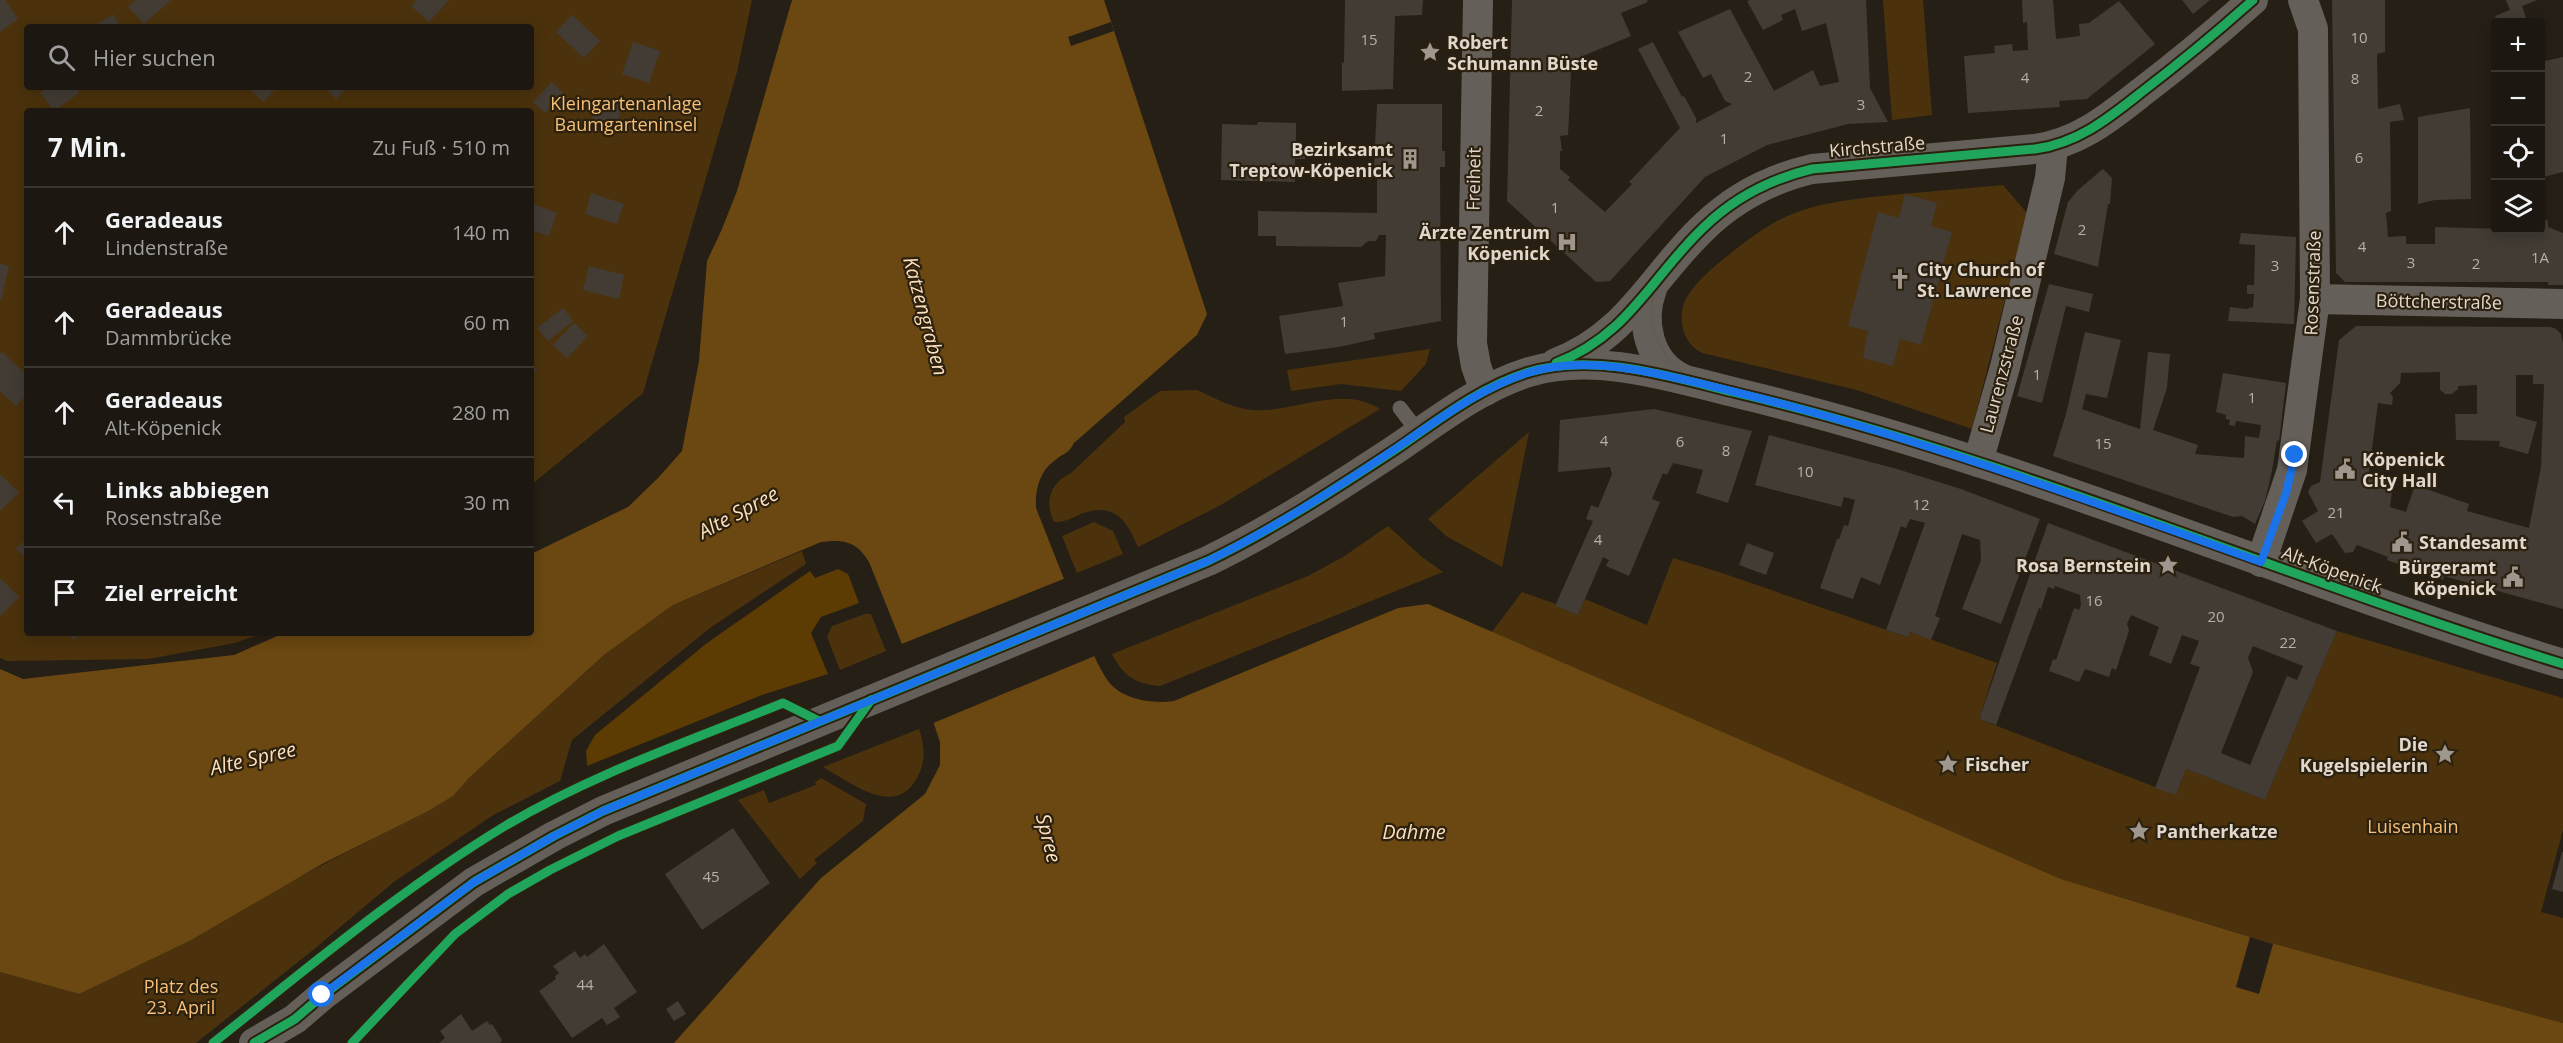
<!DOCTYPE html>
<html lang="de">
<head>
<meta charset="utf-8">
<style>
	body { margin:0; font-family:"Open Sans",sans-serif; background:#29241e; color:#f1f3f6 }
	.controls { position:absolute; right:18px; top:18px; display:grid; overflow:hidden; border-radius:6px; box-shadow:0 3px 15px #0003 }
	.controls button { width:54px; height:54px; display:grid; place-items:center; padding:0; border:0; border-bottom:2px solid #3a3630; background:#1c1710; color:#f1f3f6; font:30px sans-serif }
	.stop { position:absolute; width:18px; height:18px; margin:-14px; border:4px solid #1a73e8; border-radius:50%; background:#fff }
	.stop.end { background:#1a73e8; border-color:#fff; box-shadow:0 2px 6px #0008 }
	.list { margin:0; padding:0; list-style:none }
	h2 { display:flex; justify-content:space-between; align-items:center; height:78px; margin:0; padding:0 24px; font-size:26px }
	h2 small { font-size:20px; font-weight:400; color:#a09f9f }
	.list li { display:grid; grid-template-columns:39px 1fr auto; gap:18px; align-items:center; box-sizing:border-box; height:90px; padding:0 24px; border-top:2px solid #3a3630 }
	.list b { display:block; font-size:22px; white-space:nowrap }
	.list p { margin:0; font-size:20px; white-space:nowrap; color:#a09f9f }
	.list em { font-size:20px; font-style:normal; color:#a09f9f }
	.icon { flex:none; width:33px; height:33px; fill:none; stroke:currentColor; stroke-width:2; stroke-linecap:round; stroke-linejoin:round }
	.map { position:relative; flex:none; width:2563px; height:1043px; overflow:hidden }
	.search { position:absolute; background:#1c1710; box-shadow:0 3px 15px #0003; left:24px; top:24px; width:510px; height:66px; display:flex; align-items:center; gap:15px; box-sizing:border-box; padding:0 21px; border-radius:6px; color:#a09f9f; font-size:22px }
	.panel { position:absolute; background:#1c1710; box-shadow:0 3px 15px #0003; left:24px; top:108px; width:510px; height:528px; border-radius:6px }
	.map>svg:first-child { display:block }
	.green { fill:#4b320c; fill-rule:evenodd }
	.forest { fill:#5d3c03 }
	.water { fill:#6b4811 }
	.pier { fill:#261f15 }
	.building { fill:#423c34; fill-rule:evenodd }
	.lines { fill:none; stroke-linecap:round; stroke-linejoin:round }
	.lane { stroke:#645f58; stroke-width:15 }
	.street { stroke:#645f58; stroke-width:30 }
	.tram { stroke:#625b54; stroke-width:1.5 }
	.cycleway-casing { stroke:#2c200f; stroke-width:13 }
	.cycleway { stroke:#20a55d; stroke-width:9 }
	.route { stroke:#1a73e8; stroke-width:8 }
	.labels { text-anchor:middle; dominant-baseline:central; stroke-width:4.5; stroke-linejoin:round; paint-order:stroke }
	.number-label { font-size:15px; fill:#b8b0a7 }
	.poi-label { font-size:18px; font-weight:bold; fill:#e0d7cd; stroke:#2c200f; text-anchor:start }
	.park-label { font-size:18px; fill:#f7c076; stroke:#2c200f }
	.street-label { font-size:18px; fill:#e0d7cd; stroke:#2c200f }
	.water-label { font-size:20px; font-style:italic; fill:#fcdfbc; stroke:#2c200f }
</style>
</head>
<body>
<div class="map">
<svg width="2563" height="1043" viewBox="0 0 2563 1043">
	<rect width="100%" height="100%" fill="#261f15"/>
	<g class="green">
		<path d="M0,0H752L737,72L643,393L531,485V111H27V633H264L235,643L148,659L7,661L0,658ZM27,27H531V87H27Z"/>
		<polygon points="1883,0 1923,0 1932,115 1892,120"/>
		<path d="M2003,185L2027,213L1972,429L1857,390L1702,353C1686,345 1680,328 1682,311C1685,291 1707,273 1721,261C1740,246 1759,230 1781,219C1818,201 1862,198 1902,194C1936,191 1969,188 2003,185Z"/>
		<polygon points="1430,349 1426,364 1401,391 1341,384 1291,391 1287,370"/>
		<path d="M1197,390C1215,398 1233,409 1253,410C1294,413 1342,384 1380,409L1219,506L1138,547C1126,519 1114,502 1081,514C1072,518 1063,523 1054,522C1044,501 1050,483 1071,473L1125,422L1124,417L1160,391Z"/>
		<polygon points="1529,432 1502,567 1446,536 1428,519"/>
		<polygon points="1094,522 1113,531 1123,554 1077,573 1062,536"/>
		<path d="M1388,526L1422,557L1443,572L1160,686C1136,684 1123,676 1112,654L1308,576L1343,557Z"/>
		<polygon points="802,551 806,564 710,628 572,740 560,781 495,814 395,881 313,950 196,1043 0,1043 0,972 79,994 453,796 469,778 604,655 673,605"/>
		<polygon points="1673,558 1719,572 1907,637 1910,632 1997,663 1979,719 2176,795 2186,769 2265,800 2337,631 2563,698 2563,830 2541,912 2563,918 2563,1023 2250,937 2061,879 1491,633 1522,592 1556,604 1556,606 1578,615 1585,599 1647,625"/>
		<polygon points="865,614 871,614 886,651 840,670 827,637 832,626"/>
		<path d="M919,729C925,747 926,761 917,778C895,819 850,782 823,767Z"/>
		<polygon points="821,778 866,804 863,821 814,860 817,863 800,879 738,800 764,790 769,803 816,785 815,782"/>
	</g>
	<polygon class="forest" points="838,569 848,574 859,603 821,617 811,633 828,674 762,695 587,766 586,751 595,735 707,643 810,571 815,578"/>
	<path class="water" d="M792,0H1104L1207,314L1197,335L1074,443C1069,454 1063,453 1054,461C1039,472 1035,491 1036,508L1096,660C1100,667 1103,674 1108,681C1122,700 1153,704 1174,701L1398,608L1428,604L2061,879L2250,937L2563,1023V1043H674L821,878L925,794L940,765V742L934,724L869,562C857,541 843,539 821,542L673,605L604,655L469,778L453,796L428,811L324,863L191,940L79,994L0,972V669L23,679L234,655L284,633H531V554L628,507L658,478L682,451L699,361L707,261L722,229L737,191Z"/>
	<g class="pier">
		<polygon points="1111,22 1114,31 1071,46 1068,37"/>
		<polygon points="1066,578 1097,655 931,724 899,645"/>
		<polygon points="2250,937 2273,944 2259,994 2236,987"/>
	</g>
	<g class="building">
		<polygon points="0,0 5,0 18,19 0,32"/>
		<polygon points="136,0 171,0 144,24 128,7"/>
		<polygon points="416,0 449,0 429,22 411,6"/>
		<polygon points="1345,0 1423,0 1422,15 1395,16 1393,89 1342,91 1342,62 1344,63"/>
		<polygon points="1512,0 1647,0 1648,2 1621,13 1631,36 1566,63 1571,73 1568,135 1560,136 1562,151 1560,151 1560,169 1570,177 1568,180 1605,212 1632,184 1629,182 1680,128 1638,49 1653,42 1682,97 1684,96 1696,118 1696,123 1732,104 1725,101 1711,74 1703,78 1678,32 1730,9 1774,91 1813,70 1820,86 1839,82 1826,23 1802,31 1795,9 1781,15 1783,20 1763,30 1747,1 1750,0 1866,0 1870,88 1888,122 1848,124 1767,145 1705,177 1610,281 1596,282 1507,201"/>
		<polygon points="2022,0 2053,0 2056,39 2080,36 2079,24 2089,23 2119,1 2155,44 2087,99 2059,101 2060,107 1968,113 1964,56 1995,53 1994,46 2012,44 2013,51 2028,50 2027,22 2023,23"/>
		<polygon points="2182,0 2210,0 2193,14"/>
		<polygon points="2332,0 2385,0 2385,52 2377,54 2378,109 2400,104 2404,120 2390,122 2391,211 2386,213 2388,237 2406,236 2406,244 2435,244 2435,227 2540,230 2540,221 2548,220 2548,227 2563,233 2563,285 2548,285 2548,282 2345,282 2336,273"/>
		<polygon points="2506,0 2537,0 2522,6 2527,20 2519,22 2497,22 2495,16 2510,10"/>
		<polygon points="113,14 121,27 92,27"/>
		<polygon points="572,15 600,41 584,58 556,32"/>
		<polygon points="633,42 660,51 649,83 622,74"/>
		<polygon points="2563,57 2563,172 2540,178 2540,62"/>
		<polygon points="552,82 563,93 545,113 533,102"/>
		<polygon points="48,87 74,87 79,93 54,111 40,93"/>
		<polygon points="254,87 278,87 263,102 251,90"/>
		<polygon points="324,87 348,87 336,99"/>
		<polygon points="592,103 619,103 620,131 593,132"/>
		<polygon points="1377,104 1442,104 1442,151 1445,151 1445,167 1440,167 1441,321 1374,333 1375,339 1339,347 1285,354 1279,316 1343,306 1338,283 1385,276 1386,235 1379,235 1376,241 1368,241 1361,247 1276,246 1276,236 1258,236 1258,211 1377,213 1377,168 1374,168"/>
		<polygon points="2470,108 2471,199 2435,200 2418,204 2418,117"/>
		<polygon points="1258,122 1296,123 1296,147 1305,147 1305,159 1295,159 1295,182 1221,180 1222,124 1257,125"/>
		<polygon points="2103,169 2112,178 2110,204 2108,204 2098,267 2054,254 2068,202 2078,190"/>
		<polygon points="591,193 624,204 617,224 585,214"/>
		<polygon points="1905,194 1937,203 1931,226 1952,232 1921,345 1900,339 1893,366 1863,358 1868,331 1848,326 1878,212 1899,218"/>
		<polygon points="531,203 557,213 549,236 531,230"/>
		<polygon points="2241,233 2296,237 2294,324 2228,321 2230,307 2246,309 2253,307 2254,294 2247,294 2247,285 2254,285 2255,245 2239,244"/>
		<polygon points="0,264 9,266 1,301 0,301"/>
		<polygon points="589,266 624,275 619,299 583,290"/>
		<polygon points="2049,284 2093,294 2089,312 2066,306 2042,403 2017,396"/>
		<polygon points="563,308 573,321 548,341 537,328"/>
		<polygon points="574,323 588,336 567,358 553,345"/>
		<path d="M2356,326L2550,327L2556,329L2561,334L2563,343V609L2444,576L2443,580L2387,560L2388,557L2357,545L2353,552L2345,553L2332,534L2316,543L2302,521L2318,511L2308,492L2311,486L2320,482L2339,340ZM2440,372V390L2445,394H2452L2458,389V386L2477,385V414H2455L2456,440L2500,441L2499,446L2528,454L2537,422L2516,416V375H2533V384H2544L2541,467L2529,528L2467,511L2469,504L2415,485L2406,512L2390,507L2392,491L2388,482L2380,474L2369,472L2378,403L2392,405L2393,397L2390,393L2400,383L2401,373Z"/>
		<polygon points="2085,332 2121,340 2107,398 2086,394 2082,409 2140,429 2148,352 2170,354 2167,388 2153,430 2198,445 2195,454 2244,458 2245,436 2259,438 2261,425 2236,421 2235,426 2229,425 2230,420 2226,419 2226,415 2216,412 2223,373 2286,383 2279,441 2277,440 2272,471 2265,501 2255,524 2242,516 2233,517 2053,456 2066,414"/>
		<polygon points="2,352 27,375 27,394 16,406 0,391 0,354"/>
		<polygon points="531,363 537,371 531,376"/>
		<polygon points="1654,409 1752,431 1728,503 1696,493 1703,470 1673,463 1667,475 1663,473 1652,499 1660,502 1629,576 1606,566 1609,560 1603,557 1578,615 1555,606 1593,521 1586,519 1591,505 1598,508 1612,474 1610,467 1558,472 1560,420"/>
		<polygon points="1769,435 1897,469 1961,489 2040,519 2001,624 1962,609 1981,560 1980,540 1962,534 1935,616 1940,618 1931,640 1910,632 1908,637 1886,630 1925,523 1910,519 1906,528 1901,526 1880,585 1861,577 1853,599 1820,588 1837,539 1839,539 1844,525 1848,526 1855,500 1844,497 1841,507 1755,485"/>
		<polygon points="0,474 19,493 0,511"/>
		<path d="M2048,523L2337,631L2265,800L2186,769L2176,795L2155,788L2200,667L2190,664L2199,641L2182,635L2171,664L2149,655L2159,627L2131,615L2127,624L2129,631L2116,670L2112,668L2109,677L2085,669L2079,682L2049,671L2053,659L2056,660L2074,608L2079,610L2081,605L2080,595L2055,586L2054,589L2048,587L2041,609L2039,608L1996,725L1979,719ZM2253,646L2303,666L2297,680L2287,676L2250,765L2221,753L2253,672L2248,658Z"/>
		<polygon points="27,538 27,559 16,549"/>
		<polygon points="1747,543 1774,553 1766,575 1739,565"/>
		<polygon points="0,578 19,597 1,616 0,614"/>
		<polygon points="68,633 81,633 74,640"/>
		<polygon points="733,828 770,883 702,930 665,874"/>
		<polygon points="2562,852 2563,852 2563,892 2552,889"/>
		<polygon points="604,944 637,992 614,1008 620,1017 607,1025 602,1018 572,1038 539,991 556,979 555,976 559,973 553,966 575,951 580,958 585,954 587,957"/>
		<polygon points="678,1001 686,1014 674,1021 666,1009"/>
		<polygon points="461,1014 472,1031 487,1021 490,1025 492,1024 502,1040 500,1043 439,1043 445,1038 440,1031"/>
	</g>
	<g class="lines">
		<polyline class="lane" points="1400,408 1419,433"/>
		<g class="street">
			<polyline points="1478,0 1472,343 1476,366 1485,391"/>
			<path d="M1652,289C1640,321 1648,363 1683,379"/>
			<polyline points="2315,299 2563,304"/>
			<path d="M1556,363C1628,336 1652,276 1704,227C1735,197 1770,179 1812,169L2035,149C2079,143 2110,117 2143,91C2181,62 2217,32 2253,0"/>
			<polyline points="1978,462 2005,367 2050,178 2053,146"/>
			<polyline points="2261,562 2292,470 2315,299 2313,29 2303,0"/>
			<path d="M254,1043L295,1019L323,995L474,882L554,836L603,811L1208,561C1274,529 1335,489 1396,449C1437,421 1480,387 1529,372C1595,352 1672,377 1737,393C2019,460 2286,579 2563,664"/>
		</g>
		<g class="tram">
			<path d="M1659,279C1641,317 1657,358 1692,379"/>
			<path d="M1124,589C1256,541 1365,453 1485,383C1526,360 1574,353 1612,324C1635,306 1652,282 1670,260C1709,214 1753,183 1812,169L2014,151C2110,137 2183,62 2254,0"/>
			<polyline points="1129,603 1211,567 1288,525 1499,392 1531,379 1559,372 1618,368 1667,376 1769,400 1859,425 1978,462 2479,639 2563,665"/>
		</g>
		<g class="cycleway-casing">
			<g id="cycleway">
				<path d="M1556,363C1628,336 1652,276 1704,227C1735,197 1770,179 1812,169L2035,149C2079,143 2110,117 2143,91C2181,62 2217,32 2253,0"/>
				<path d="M213,1043C308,968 401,889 505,826C592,774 690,741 783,703L819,721"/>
				<path d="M254,1043L295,1019L323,995L474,882L554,836L603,811L1208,561C1274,529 1335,489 1396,449C1437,421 1480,387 1529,372C1595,352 1672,377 1737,393C2019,460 2286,579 2563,664"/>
				<polyline points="352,1043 455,934 508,894 550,870 618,836 838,746 871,700"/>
			</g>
		</g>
		<use href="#cycleway" class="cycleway"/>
	</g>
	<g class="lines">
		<path class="route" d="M322,995L474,882L554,836L603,811L1208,561C1271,530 1331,492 1389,453C1433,424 1477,389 1527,373C1591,352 1672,377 1735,392C1914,436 2088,500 2261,562L2286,493L2295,455"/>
	</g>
	<defs>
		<g id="sight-bare" transform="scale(1.62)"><path d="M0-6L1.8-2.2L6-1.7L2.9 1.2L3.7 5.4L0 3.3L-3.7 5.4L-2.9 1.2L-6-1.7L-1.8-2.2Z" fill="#9f978d" stroke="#2c200f" stroke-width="2.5" paint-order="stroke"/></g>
		<g id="building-bare" transform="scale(1.62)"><path d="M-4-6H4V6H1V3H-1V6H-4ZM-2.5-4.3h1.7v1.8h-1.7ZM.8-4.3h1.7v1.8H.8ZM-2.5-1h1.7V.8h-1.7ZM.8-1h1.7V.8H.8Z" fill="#9f978d" stroke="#2c200f" stroke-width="2.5" paint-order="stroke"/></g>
		<g id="hospital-bare" transform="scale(1.62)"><path d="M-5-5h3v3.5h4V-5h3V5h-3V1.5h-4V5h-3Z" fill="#9f978d" stroke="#2c200f" stroke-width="2.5" paint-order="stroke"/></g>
		<g id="church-bare" transform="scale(1.62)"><path d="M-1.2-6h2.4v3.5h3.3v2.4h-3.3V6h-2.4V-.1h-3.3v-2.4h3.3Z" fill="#9f978d" stroke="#2c200f" stroke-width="2.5" paint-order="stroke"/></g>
		<g id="civic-bare" transform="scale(1.62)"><path d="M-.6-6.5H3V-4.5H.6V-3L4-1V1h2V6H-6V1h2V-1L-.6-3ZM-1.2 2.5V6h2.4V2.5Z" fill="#9f978d" stroke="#2c200f" stroke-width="2.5" paint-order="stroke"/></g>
	</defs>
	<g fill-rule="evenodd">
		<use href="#sight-bare" x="1430" y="52"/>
		<use href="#building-bare" x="1410" y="159"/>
		<use href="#hospital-bare" x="1567" y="242"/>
		<use href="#church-bare" x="1900" y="279"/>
		<use href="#civic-bare" x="2345" y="469"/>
		<use href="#civic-bare" x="2402" y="542"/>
		<use href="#sight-bare" x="2168" y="565"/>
		<use href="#civic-bare" x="2513" y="577"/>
		<use href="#sight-bare" x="2445" y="754"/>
		<use href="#sight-bare" x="1948" y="764"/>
		<use href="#sight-bare" x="2139" y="831"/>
	</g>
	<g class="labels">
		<g class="number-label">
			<text x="2359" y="37">10</text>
			<text x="1369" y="39">15</text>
			<text x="1748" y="76">2</text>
			<text x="2025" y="77">4</text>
			<text x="2355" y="78">8</text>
			<text x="1861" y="104">3</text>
			<text x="1539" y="110">2</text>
			<text x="1724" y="138">1</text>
			<text x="2359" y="157">6</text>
			<text x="1555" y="207">1</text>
			<text x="2082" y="229">2</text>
			<text x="2362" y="246">4</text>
			<text x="2540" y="257">1A</text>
			<text x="2411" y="262">3</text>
			<text x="2476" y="263">2</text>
			<text x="2275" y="265">3</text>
			<text x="1344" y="321">1</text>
			<text x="2037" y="374">1</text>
			<text x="2252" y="397">1</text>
			<text x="1604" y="440">4</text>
			<text x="1680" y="441">6</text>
			<text x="2103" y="443">15</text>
			<text x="1726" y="450">8</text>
			<text x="1805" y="471">10</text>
			<text x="1921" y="504">12</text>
			<text x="2336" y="512">21</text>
			<text x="1598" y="539">4</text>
			<text x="2094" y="600">16</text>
			<text x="2216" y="616">20</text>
			<text x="2288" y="642">22</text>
			<text x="711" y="876">45</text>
			<text x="585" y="984">44</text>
		</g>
		<g class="poi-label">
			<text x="1447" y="42">Robert<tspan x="1447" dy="21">Schumann Büste</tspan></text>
			<text x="1393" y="149" text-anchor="end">Bezirksamt<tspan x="1393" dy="21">Treptow-Köpenick</tspan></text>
			<text x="1550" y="232" text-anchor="end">Ärzte Zentrum<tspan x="1550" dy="21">Köpenick</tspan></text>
			<text x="1917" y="269">City Church of<tspan x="1917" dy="21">St. Lawrence</tspan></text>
			<text x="2362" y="459">Köpenick<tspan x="2362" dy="21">City Hall</tspan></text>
			<text x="2419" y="542">Standesamt</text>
			<text x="2151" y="565" text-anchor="end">Rosa Bernstein</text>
			<text x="2496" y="567" text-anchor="end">Bürgeramt<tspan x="2496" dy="21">Köpenick</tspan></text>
			<text x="2428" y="744" text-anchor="end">Die<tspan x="2428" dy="21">Kugelspielerin</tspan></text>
			<text x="1965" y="764">Fischer</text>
			<text x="2156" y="831">Pantherkatze</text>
		</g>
		<g class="park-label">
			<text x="626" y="103">Kleingartenanlage<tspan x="626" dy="21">Baumgarteninsel</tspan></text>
			<text x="2413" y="826">Luisenhain</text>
			<text x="181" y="986">Platz des<tspan x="181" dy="21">23. April</tspan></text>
		</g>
		<g class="street-label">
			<text transform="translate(1877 146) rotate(-5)">Kirchstraße</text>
			<text transform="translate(1473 179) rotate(-89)">Freiheit</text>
			<text transform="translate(2312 283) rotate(-88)">Rosenstraße</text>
			<text transform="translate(2439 301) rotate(1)">Böttcherstraße</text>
			<text transform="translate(2001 374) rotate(-75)">Laurenzstraße</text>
			<text transform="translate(2332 569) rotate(20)">Alt-Köpenick</text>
		</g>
		<g class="water-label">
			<text transform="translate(926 316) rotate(75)">Katzengraben</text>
			<text transform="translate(738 512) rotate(-28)">Alte Spree</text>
			<text transform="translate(253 758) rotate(-13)">Alte Spree</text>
			<text x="1414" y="831">Dahme</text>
			<text transform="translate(1049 838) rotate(76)">Spree</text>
		</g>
	</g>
</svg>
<div class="controls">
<button>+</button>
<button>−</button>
<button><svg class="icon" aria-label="locate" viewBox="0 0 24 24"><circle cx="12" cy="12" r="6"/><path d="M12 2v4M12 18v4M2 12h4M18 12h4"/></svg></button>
<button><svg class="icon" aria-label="layers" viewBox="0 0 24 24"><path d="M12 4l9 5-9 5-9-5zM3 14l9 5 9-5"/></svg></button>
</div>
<div class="stop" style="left:322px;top:995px"></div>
<div class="stop end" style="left:2295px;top:455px"></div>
<div class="search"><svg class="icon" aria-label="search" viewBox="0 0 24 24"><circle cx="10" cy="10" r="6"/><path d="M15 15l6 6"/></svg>Hier suchen</div>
<section class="panel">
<h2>7 Min.<small>Zu Fuß · 510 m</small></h2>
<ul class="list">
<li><svg class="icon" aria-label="ahead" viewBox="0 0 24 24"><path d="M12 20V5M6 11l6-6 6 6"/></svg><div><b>Geradeaus</b><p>Lindenstraße</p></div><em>140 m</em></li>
<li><svg class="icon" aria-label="ahead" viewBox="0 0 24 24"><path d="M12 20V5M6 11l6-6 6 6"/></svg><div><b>Geradeaus</b><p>Dammbrücke</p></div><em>60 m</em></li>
<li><svg class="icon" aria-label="ahead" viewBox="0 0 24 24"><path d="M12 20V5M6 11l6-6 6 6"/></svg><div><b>Geradeaus</b><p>Alt-Köpenick</p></div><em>280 m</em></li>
<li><svg class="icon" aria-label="left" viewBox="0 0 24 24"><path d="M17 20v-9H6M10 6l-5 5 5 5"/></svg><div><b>Links abbiegen</b><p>Rosenstraße</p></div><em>30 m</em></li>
<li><svg class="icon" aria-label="arrive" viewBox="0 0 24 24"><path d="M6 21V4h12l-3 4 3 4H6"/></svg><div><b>Ziel erreicht</b></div></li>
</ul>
</section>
</div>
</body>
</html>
